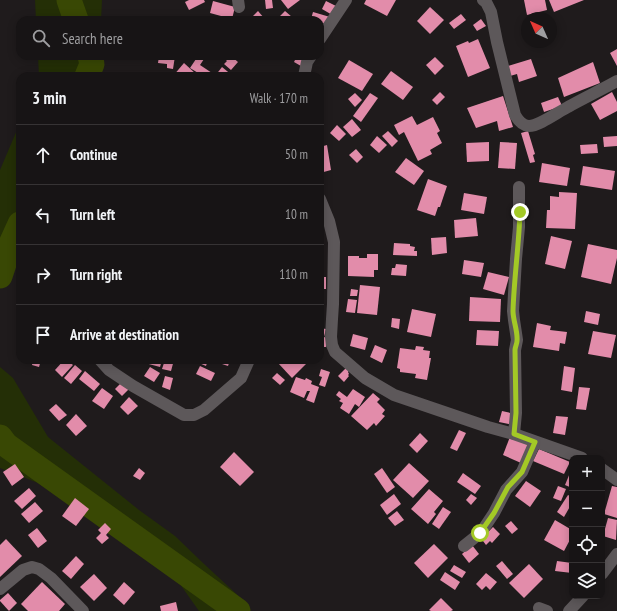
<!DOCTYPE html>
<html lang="en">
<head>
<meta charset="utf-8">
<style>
	body { margin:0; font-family:"PT Sans Narrow",sans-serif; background:#242122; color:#f1f3f6 }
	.controls { position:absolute; right:12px; bottom:12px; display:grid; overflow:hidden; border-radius:8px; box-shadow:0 2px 10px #0003 }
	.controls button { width:36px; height:36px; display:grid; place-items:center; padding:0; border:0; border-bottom:1px solid #363334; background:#171415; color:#f1f3f6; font:20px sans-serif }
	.compass { position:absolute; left:521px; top:12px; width:36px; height:36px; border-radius:50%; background:#171415; box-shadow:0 2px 10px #0003; rotate:315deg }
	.stop { position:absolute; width:12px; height:12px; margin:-9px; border:3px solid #a3c926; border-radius:50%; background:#fff }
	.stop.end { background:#a3c926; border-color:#fff; box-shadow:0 1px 4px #0008 }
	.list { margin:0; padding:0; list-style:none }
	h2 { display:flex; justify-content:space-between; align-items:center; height:52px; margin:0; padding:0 16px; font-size:17px }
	h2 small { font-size:13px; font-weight:400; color:#9e9ea0 }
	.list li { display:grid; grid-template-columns:26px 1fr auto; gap:12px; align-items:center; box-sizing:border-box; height:60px; padding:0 16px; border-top:1px solid #363334 }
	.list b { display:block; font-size:15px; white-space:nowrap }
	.list em { font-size:13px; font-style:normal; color:#9e9ea0 }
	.icon { flex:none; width:22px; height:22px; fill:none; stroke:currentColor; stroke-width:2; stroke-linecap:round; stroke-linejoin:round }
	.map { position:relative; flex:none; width:617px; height:611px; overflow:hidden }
	.search { position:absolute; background:#171415; box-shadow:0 2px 10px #0003; left:16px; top:16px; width:308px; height:44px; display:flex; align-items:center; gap:10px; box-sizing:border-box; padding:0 14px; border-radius:12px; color:#9e9ea0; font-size:15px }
	.panel { position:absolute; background:#171415; box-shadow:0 2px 10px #0003; left:16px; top:72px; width:308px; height:292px; border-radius:12px }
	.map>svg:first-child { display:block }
	.green { fill:#242f06 }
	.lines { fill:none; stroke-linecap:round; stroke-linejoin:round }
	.river { stroke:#394804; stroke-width:25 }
	.building { fill:#e28caa }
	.minor { stroke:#5d585a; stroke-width:12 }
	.route { stroke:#a3c926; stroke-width:5 }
</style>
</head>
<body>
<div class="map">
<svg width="617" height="611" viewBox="0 0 617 611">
	<rect width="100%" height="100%" fill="#1f1b1c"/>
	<g class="green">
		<polygon points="35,0 102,0 101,20 36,20"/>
		<polygon points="38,56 94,56 81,76 39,76"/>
		<polygon points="20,123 20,218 11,239 0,273 0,170"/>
		<polygon points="0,367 13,378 48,437 139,510 175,536 203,563 244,601 244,611 199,611 170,570 150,555 106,531 38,483 0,468"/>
	</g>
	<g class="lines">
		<g class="river">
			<polyline points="69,0 76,20"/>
			<polyline points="87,76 92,64 90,56"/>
			<polyline points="0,276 10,246 20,224"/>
			<polyline points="0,437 6,445 238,611"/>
		</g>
	</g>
	<g class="building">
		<polygon points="189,0 204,0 205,2 189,10 185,2"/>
		<polygon points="265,0 272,0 273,8 266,9"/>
		<polygon points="281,0 300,0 288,9"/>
		<polygon points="366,0 396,0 387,16 364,4"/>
		<polygon points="524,0 545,0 547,10 527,15"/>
		<polygon points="549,0 584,0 554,12"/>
		<polygon points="213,1 235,7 232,19 210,13"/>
		<polygon points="326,1 338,7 334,16 322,9"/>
		<polygon points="430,7 444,20 430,34 417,21"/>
		<polygon points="258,11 264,18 263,20 249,20"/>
		<polygon points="285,11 292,17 290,19 291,20 276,20"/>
		<polygon points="313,12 330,17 328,25 320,22 320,20 311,19"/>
		<polygon points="461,14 466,20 454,29 449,23"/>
		<polygon points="481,19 486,26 477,31 473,25"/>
		<polygon points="478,39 490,68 468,77 456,46 468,41 469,43"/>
		<polygon points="617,49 617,66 610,53"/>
		<polygon points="159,56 175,56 173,69 167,68 167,64 158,63"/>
		<polygon points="198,56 206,56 200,65 212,73 210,76 203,76 190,68"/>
		<polygon points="228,56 231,56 238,62 231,70 224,64 227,61 225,59"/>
		<polygon points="297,56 306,56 301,66 294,62"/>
		<polygon points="435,57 444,66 435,75 426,65"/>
		<polygon points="531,59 537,76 519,82 517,74 510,76 508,66"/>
		<polygon points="349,60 373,74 362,91 338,78"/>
		<polygon points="593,62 600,83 564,97 558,78"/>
		<polygon points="184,63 196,74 198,76 173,76"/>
		<polygon points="222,67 233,76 215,76"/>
		<polygon points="391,71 413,87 403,100 381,84"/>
		<polygon points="440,92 445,97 437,105 432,100"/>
		<polygon points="612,92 617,102 617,111 600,120 591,104"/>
		<polygon points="355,93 362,100 355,107 348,99"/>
		<polygon points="370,93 378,98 361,122 353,116"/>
		<polygon points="503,96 513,127 499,131 497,121 476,128 467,108"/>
		<polygon points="558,97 562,106 544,112 541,103"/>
		<polygon points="412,116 417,125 433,117 440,131 437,133 442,143 430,150 432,154 418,161 404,132 399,135 394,125"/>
		<polygon points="352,119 361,130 352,137 343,127"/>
		<polygon points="337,125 346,134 339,141 330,133"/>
		<polygon points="388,131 398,141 392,147 382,136"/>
		<polygon points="528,131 535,154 533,155 535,162 530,163 521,133"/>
		<polygon points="377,136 387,145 379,153 370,145"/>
		<polygon points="617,136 617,146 604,147 603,137"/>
		<polygon points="489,142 489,161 467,162 466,143"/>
		<polygon points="500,142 517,143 515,169 498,168"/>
		<polygon points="597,144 598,153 581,154 580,145"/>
		<polygon points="327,145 331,170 320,173 320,164 321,164 320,147"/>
		<polygon points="356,149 363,157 357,163 349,155"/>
		<polygon points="406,158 424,171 414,185 395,172"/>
		<polygon points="542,163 570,168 567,186 539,182"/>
		<polygon points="583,166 615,171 612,190 580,185"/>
		<polygon points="428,179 447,186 440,207 438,207 435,216 417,210"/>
		<polygon points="559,192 577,193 575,229 546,228 547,210 550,210 550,196 559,197"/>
		<polygon points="464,193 487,197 484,214 461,210"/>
		<polygon points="476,218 478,236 455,238 454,220"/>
		<polygon points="551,236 572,241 565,269 545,264"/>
		<polygon points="446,237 447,253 432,255 431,238"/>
		<polygon points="394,243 410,244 410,246 415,247 414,251 417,251 417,256 393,255"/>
		<polygon points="588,244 617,250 617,258 611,284 581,277"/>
		<polygon points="367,254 378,254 378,270 374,270 374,277 348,276 348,256 359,256 359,258 367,258"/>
		<polygon points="464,260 484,263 481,277 462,274"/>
		<polygon points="396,264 407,265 406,276 391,275 392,268 395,268"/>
		<polygon points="488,272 509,277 504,295 483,289"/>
		<rect x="320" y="277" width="6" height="12"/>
		<polygon points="360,285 380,287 377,315 357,313"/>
		<polygon points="351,289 358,290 357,296 350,296"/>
		<polygon points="470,297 501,299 500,322 469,321"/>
		<polygon points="348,299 357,300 355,313 346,312"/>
		<polygon points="412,309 436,314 431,337 407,332"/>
		<polygon points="586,311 600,314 598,325 584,322"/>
		<polygon points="392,318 400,319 399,329 391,327"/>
		<polygon points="537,323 551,326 550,330 567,332 565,344 560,343 559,351 533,347"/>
		<polygon points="320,328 326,329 324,337 327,338 326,347 320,347"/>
		<polygon points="477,330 499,331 498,346 476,345"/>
		<polygon points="593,331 616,335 611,358 588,354"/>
		<polygon points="353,334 368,338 365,350 350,346"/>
		<polygon points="375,345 387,350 382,363 370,357"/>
		<polygon points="416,346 424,347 423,350 430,351 429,358 431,358 427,380 415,378 416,374 400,372 400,369 397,368 400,348 415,350"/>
		<polygon points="33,360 41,360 39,367 32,365"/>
		<polygon points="64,360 67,360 73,365 62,377 55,370"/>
		<polygon points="146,360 162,360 160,367 145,363"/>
		<polygon points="165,360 174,360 171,371 162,369"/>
		<polygon points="192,360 208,360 206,366"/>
		<polygon points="216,360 230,360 228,366 216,362"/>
		<polygon points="281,360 310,360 292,378 278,363"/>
		<polygon points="75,365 82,371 71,384 64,378"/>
		<polygon points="200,366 215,373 211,381 196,374"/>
		<polygon points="564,366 575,368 572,392 561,390"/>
		<polygon points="150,367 160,373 154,382 144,376"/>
		<polygon points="346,368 349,370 348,372 349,374 348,375 349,376 344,382 338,376"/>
		<polygon points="321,369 330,372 325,387 319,385 322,377 319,376"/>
		<polygon points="85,371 100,384 94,391 79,379"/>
		<polygon points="277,373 285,380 280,385 272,378"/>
		<polygon points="165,376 173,378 170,390 162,387"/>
		<polygon points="296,377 305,380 306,378 312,381 311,384 319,387 314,403 306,400 310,391 307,391 304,398 290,392"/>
		<polygon points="122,382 129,389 122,396 115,389"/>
		<polygon points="579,387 590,388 586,410 576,409"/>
		<polygon points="102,388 113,396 104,409 92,401"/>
		<polygon points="353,389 365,397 359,407 355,404 349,414 340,408 343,403 339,401 341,399 336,395 339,391 347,397"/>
		<polygon points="373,393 380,399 377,402 385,410 382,414 385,416 376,426 374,423 367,430 351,416"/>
		<polygon points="129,397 138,406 128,415 120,407"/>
		<polygon points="56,404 67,415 59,421 49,410"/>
		<polygon points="502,411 515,414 513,425 499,422"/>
		<polygon points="76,414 87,426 76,436 66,425"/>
		<polygon points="556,416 568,417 565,435 553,433"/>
		<polygon points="459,430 466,433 457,451 450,448"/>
		<polygon points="420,433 428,441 417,453 409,445"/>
		<polygon points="511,434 530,441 521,463 503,455"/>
		<polygon points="539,449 570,462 564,474 533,461"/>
		<polygon points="234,452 254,472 240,486 220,467"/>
		<polygon points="409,463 429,481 413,498 393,480"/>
		<polygon points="15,464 24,477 12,486 3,472"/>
		<polygon points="139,468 145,473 140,480 133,476"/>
		<polygon points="382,468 395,487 387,493 374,474"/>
		<polygon points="572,468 572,488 565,485"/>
		<polygon points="463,473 481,486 475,494 457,482"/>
		<polygon points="526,481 541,491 530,507 515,496"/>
		<polygon points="558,486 566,489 561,501 553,498"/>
		<polygon points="612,486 617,487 617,518 604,514"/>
		<polygon points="29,488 36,496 22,509 14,501"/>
		<polygon points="429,489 443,501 434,512 436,514 428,524 411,509"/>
		<polygon points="394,494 401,504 387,515 380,505"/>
		<polygon points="471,494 477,498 471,505 466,500"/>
		<polygon points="568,495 572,497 572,503 564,517 557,512"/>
		<polygon points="75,498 89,509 76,526 62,516"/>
		<polygon points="35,502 43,511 29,523 21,514"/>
		<polygon points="443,507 451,512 439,529 432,524"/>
		<polygon points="397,511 404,520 395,526 388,518"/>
		<polygon points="608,518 617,520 616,540 603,536"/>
		<polygon points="555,520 572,530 572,536 564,551 544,540"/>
		<polygon points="511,521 518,529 512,534 505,526"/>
		<polygon points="105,523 111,529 106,535 109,538 102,544 96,538 101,533 98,530"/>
		<polygon points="493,527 500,534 492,543 490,541 486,545 483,541 485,539 483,537"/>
		<polygon points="37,528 47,541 38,548 28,535"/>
		<polygon points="6,539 22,556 0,577 0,545"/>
		<polygon points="434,544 448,558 428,578 414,563"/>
		<polygon points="472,545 479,554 469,563 462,554"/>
		<polygon points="76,556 84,564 71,579 62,571"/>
		<polygon points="502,561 513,574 507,579 496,566"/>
		<polygon points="557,561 572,563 572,573 555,571"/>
		<polygon points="529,564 543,579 524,598 509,583"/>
		<polygon points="454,565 466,572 462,578 450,571"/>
		<polygon points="445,572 460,582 455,590 440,580"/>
		<polygon points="486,573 497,582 490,590 486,586 482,590 476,584"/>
		<polygon points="94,574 107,588 94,601 80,587"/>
		<polygon points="42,582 65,604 59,611 28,611 21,604"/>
		<polygon points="124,582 135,592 124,605 113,595"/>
		<polygon points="8,593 17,603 9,611 0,601 0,600"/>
		<polygon points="441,598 453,610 451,611 431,611 429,610"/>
		<polygon points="176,602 178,611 161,611 160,606"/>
	</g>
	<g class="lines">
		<g class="minor">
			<polyline points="238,0 239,7"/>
			<path d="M483,0L486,2L491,12L497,42L515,115C518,120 522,126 529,126C539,126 558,112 568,107C584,98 601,90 617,81"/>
			<polyline points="320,39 346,0"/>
			<polyline points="304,76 307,62 311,56"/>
			<polyline points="320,199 329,221 334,242 333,304 332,319 331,337 332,345 335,352 365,378 394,395 488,427 514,434 582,458"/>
			<polyline points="100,360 109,370 133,386 184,415 194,415 204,410 241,378 249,360"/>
			<polyline points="514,434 516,413 515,350 517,340 514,320 513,311 516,259 519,227 519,187"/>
			<polyline points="602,469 617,480"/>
			<polyline points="464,546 474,538 484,528 494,513 506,490 522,472 535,442"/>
			<polyline points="602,574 617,554"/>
			<polyline points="0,589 23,570 32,567 39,569 51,578 83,611"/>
			<polyline points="539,608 547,611"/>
			<polyline points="569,611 583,596"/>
		</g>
	</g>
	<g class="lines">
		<path class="route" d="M480,533L494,513L508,487L522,472L535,442L514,434L516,413L515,350C515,347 517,344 517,341C518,331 513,321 513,311C514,278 519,245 520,212"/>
	</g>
</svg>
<div class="controls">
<button>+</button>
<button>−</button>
<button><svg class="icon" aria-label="locate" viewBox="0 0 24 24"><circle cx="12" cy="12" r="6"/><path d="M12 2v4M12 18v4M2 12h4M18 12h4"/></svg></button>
<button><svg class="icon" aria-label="layers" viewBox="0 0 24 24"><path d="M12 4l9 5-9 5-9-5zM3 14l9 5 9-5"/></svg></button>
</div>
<svg class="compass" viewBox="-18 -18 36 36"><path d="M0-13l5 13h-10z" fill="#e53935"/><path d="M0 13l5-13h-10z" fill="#9e9ea0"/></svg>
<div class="stop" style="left:480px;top:533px"></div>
<div class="stop end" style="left:520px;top:212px"></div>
<div class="search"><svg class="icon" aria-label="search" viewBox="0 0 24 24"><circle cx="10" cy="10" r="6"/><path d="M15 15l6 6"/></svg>Search here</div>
<section class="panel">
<h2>3 min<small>Walk · 170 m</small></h2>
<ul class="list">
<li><svg class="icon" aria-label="ahead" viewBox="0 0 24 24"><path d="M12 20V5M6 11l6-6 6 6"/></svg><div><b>Continue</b></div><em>50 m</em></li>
<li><svg class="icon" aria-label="left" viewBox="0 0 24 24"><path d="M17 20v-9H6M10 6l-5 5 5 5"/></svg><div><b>Turn left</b></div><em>10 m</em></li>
<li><svg class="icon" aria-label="right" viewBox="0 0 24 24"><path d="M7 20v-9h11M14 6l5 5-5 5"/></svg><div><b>Turn right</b></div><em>110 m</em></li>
<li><svg class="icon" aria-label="arrive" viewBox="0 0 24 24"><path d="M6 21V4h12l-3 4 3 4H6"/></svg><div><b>Arrive at destination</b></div></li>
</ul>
</section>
</div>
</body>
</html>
